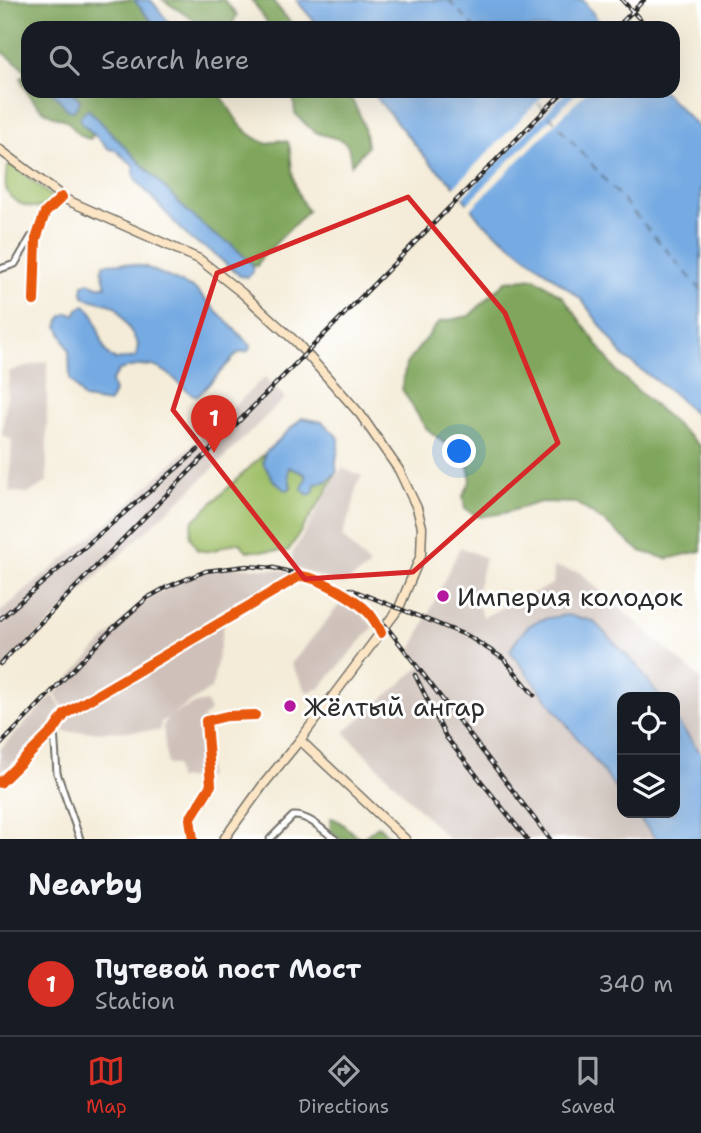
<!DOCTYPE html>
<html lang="en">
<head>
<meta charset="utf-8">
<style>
	body { margin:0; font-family:"Shantell Sans",sans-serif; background:#242831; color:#f1f3f6 }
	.controls { position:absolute; right:21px; bottom:21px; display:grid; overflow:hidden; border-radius:14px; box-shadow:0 7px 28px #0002 }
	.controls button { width:63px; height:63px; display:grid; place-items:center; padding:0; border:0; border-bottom:2px solid #363941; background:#171b24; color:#f1f3f6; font:35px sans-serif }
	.you { position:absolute; left:460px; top:452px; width:24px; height:24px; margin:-18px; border:5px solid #fff; border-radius:50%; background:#1a73e8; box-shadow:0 0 0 10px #1a73e833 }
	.badge { display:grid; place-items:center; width:46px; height:46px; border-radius:50%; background:#d93025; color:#fff; font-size:23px; font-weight:700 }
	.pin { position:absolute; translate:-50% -58px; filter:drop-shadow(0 2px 4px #0008) }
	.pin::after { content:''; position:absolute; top:37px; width:24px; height:21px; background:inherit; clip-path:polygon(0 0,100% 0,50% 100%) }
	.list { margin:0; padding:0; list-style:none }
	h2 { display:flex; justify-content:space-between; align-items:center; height:91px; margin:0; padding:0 28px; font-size:30px }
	h2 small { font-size:23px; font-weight:400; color:#9ea1a6 }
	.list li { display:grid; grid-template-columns:46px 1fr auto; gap:21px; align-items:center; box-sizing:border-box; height:105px; padding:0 28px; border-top:2px solid #363941 }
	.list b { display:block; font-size:26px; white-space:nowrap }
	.list p { margin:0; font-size:23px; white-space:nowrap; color:#9ea1a6 }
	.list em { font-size:23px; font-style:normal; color:#9ea1a6 }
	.icon { flex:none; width:38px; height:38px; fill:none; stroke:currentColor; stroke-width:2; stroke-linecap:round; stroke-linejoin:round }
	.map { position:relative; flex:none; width:701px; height:839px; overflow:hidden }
	.search { position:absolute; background:#171b24; box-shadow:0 7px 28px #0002; left:21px; right:21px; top:21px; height:77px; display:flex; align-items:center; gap:18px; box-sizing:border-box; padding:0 24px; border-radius:21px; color:#9ea1a6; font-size:26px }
	.sheet { height:196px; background:#171b24 }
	nav { display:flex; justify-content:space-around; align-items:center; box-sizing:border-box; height:98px; border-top:2px solid #363941; background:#171b24; font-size:19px; color:#9ea1a6 }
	nav a { display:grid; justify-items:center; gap:4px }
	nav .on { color:#d93025 }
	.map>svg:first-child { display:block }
	.industrial { fill:#cfc1ba }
	.green { fill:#9fbf68; stroke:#65754a; stroke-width:2 }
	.forest { fill:#7fa65c; stroke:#556844; stroke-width:2 }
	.water { fill:#76aae2; stroke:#506a86; stroke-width:2 }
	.pier { fill:#f4ecd8 }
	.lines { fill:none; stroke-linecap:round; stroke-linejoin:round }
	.ferry { stroke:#495e74; stroke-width:2; stroke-dasharray:9 7; stroke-linecap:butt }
	.street-casing { stroke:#716f68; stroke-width:9 }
	.secondary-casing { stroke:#716f68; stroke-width:11 }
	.street { stroke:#fff; stroke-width:5 }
	.secondary { stroke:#fce5c4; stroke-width:8 }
	.rail-casing { stroke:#2b2b2b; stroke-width:4.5 }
	.rail { stroke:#fff; stroke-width:2; stroke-dasharray:5; stroke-linecap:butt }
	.cycleway-casing { stroke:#fff; stroke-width:15 }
	.cycleway { stroke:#e8590c; stroke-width:10 }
	.marked { fill:none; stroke:#d62828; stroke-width:5; stroke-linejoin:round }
	.poi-dot { fill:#b5179e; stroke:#fff; stroke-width:2.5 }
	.labels { text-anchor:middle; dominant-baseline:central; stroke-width:6; stroke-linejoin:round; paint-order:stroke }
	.poi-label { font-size:26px; fill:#2b2b2b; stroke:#fff; text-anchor:start }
</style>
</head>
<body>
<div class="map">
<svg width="701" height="839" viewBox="0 0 701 839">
	<rect width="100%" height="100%" fill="#fff"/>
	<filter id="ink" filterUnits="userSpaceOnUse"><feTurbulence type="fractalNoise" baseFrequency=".0143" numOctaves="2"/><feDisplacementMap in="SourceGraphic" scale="14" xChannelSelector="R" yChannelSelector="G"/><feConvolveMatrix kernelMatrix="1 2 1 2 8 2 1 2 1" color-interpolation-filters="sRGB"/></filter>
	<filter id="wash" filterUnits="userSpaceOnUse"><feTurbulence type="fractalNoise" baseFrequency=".00686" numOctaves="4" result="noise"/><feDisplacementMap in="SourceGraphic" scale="28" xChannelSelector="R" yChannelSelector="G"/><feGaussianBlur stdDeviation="1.57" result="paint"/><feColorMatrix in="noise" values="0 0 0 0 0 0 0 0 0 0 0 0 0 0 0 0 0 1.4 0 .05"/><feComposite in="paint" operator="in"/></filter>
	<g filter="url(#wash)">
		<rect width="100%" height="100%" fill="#f4ecd8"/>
		<g class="industrial">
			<polygon points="47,361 47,482 29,493 9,492 12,440 2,435 10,371"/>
			<polygon points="265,377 285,398 189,492 98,575 0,673 0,612 112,519"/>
			<polygon points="342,468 362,476 357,485 353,506 342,536 370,566 343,585 293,567 292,554"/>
			<polygon points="460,547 485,558 475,599 483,617 553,584 554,567 579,572 701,679 701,754 675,718 675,697 660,697 637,666 510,651 622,796 622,813 635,813 656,839 448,839 344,732 421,666 411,651"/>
			<polygon points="236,567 273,569 293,572 294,576 226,615 212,688 170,716 194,704 207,702 210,712 203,717 208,777 177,779 176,765 167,765 163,726 167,718 161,722 160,731 64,732 65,710 55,694 126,617 153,596 183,580 208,571"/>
			<polygon points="344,599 355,607 373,627 319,689 307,692 291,664"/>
			<polygon points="53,695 63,711 54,727 0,780 0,749"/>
		</g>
		<g class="green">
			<path d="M10,165L16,167L50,195L51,204C37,211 14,206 7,191C4,184 6,175 7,168Z"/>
			<path d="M265,453L263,463L291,485L287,474L289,467L305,474L315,484L327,481L337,472L325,494L288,551H247L240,543C224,542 218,555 197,550L190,536L192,522Z"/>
		</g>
		<g class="forest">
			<path d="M0,0H134L157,28H28V91H218C237,117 235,129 267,144L278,140L288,142C291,149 290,153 291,160C292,178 298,197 308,211L261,258L257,266L253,265L231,244L213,234L186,210L89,110L81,122L93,135L90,139C71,134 76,126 64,119C61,118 56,118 53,116C38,109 25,93 21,78L26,74L20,65L0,50Z"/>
			<polygon points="163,0 224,0 237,15 230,28 212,28 206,21 197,22"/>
			<polygon points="252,0 272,0 295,28 271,28"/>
			<path d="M293,91H345C359,108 365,125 367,147L351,165C351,133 337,142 316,132C308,128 301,119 295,113Z"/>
			<polygon points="535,278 563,297 618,373 701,447 701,551 667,559 640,551 606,523 576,503 541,502 504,513 479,517 465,509 463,496 471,480 467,462 425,427 402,389 406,364 439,322 469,316 506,281"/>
			<path d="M331,818C344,820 350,836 363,838L378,826L393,839H340L330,830Z"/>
		</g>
		<g class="water">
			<polygon points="134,0 151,0 173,28 157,28"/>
			<polygon points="296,0 583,0 604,28 320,28"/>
			<polygon points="52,91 71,91 80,100 78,106 73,111 68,110"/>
			<polygon points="371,91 663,91 701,130 701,420 675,395 624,357 581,299 481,221 451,182 430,163"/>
			<polygon points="89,110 186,210 213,234 231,244 253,265 253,272 248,277 240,276 212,252 190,239 135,179 133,165 115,150 109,149 81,122 80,117 85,111"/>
			<path d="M123,263L146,267L195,289L251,346L248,351L238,353L198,396C188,394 187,390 180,384C159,363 147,362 119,370L111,382L114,392L109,403L84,399L70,379L69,351L58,326L61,317L68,313L75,315L78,309L85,305L93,313L105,351L110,356L116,360L136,357L138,344L116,306L85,298L82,292L83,285L89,282L98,286H106L102,270L104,264Z"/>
			<path d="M302,418L322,422L339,438C340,451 333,460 337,472L327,481L315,484L313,493L308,495L302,489L306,478L305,474L289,467C286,476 292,481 290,489L285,490L274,481L263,463L265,453Z"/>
			<path d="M567,615L593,621L637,666L660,697H622V796L510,651C527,621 534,620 567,615Z"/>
			<polygon points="675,718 701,754 701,839 656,839 635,813 675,813"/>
		</g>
		<g class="pier">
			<polygon points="548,91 567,91 460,200 452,189"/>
			<polygon points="578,91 587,91 469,211 465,206"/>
		</g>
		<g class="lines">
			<g class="ferry">
				<polyline points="449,0 474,28"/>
				<polyline points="528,91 701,290"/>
			</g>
		</g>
	</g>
	<g filter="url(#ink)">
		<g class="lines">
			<g class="street-casing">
				<g id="street">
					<polyline points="0,269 15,264 31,237 36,239"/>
					<polyline points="34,301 36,239 45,213 62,197"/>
					<polyline points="54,730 57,773 80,839"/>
					<path d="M0,783L54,730L65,714L78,706L300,576C319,577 356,599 369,613C374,619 378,626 381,633"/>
					<polyline points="193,839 190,819 211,785 206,721 227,716 255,715"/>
					<path d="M270,839L293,816C309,815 322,830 335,839"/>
				</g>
			</g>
			<g class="secondary-casing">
				<g id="secondary">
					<polyline points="0,150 67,200 199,259 242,293 296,342 360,414 399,470 417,508 422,527 421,555 399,608 300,740 263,785 224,839"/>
					<polyline points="300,740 405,839"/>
				</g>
			</g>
			<use href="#street" class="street"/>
			<use href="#secondary" class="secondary"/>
			<g class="rail-casing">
				<g id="rail">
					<polyline points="622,0 648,28"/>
					<polyline points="616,28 644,0"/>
					<polyline points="350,589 468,636 504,659 534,695"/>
					<polyline points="0,619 198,450"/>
					<polyline points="0,664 564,91"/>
					<polyline points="415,675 446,737 527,839"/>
					<polyline points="0,745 111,630 147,598 167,587 206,571 247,566 274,568 325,581 348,593 386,626 550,839"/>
				</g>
			</g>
			<use href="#rail" class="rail"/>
			<g class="cycleway-casing">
				<g id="cycleway">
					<polyline points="34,301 36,239 45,213 62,197"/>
					<path d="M0,783L54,730L65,714L78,706L300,576C319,577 356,599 369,613C374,619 378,626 381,633"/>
					<polyline points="193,839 190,819 211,785 206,721 227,716 255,715"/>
				</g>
			</g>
			<use href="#cycleway" class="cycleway"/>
		</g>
	</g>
	<path class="marked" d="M408,197L505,313L558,443L413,572L305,579L173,410L217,273Z"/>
	<g class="poi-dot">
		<circle cx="443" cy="596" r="7"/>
		<circle cx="290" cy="706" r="7"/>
	</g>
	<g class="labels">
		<g class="poi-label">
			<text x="457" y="596">Империя колодок</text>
			<text x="304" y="706">Жёлтый ангар</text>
		</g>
	</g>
</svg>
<div class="controls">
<button><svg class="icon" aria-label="locate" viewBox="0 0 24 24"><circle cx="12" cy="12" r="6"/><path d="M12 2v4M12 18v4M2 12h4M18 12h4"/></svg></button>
<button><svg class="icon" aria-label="layers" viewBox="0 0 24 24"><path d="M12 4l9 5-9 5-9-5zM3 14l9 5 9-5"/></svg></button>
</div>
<div class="you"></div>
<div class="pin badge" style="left:214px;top:453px">1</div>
<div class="search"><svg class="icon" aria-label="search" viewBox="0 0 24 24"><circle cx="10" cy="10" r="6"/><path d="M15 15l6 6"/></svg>Search here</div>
</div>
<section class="sheet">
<h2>Nearby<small></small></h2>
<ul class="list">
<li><span class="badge">1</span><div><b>Путевой пост Мост</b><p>Station</p></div><em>340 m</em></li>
</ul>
</section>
<nav>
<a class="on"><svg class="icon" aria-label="map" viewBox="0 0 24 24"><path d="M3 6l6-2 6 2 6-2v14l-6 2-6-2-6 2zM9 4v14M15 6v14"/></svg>Map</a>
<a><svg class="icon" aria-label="directions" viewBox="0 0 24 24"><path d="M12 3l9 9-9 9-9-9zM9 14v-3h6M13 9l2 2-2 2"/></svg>Directions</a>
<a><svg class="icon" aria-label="saved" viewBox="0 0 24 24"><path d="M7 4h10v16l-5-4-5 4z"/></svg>Saved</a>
</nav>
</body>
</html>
